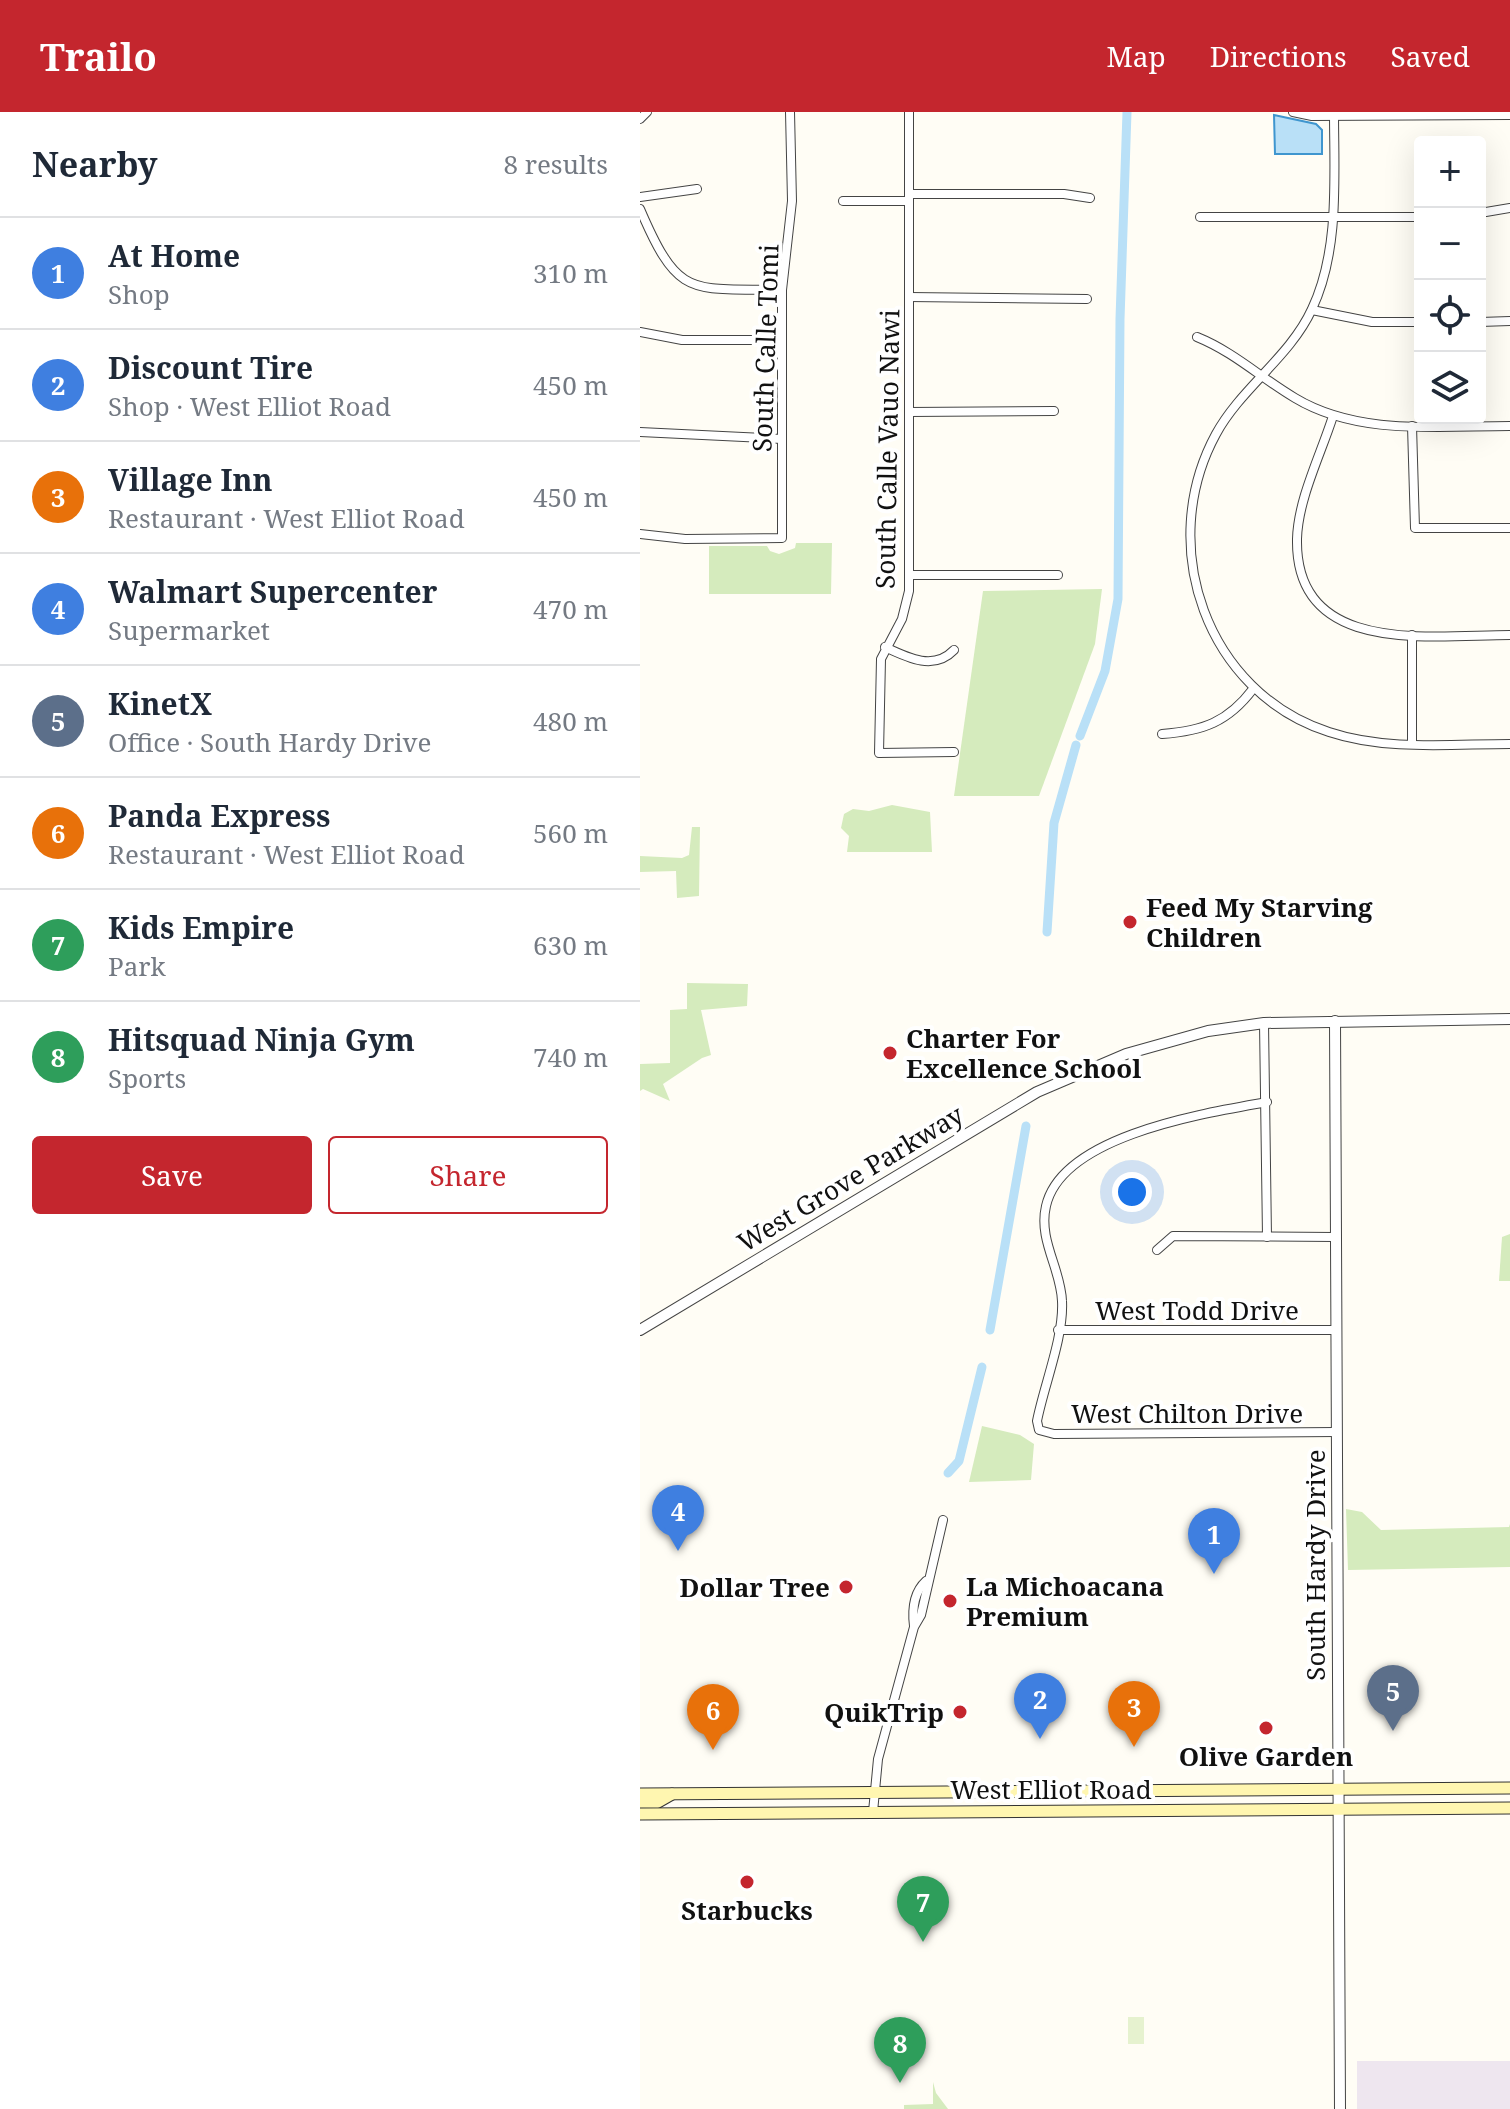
<!DOCTYPE html>
<html lang="en">
<head>
<meta charset="utf-8">
<style>
	body { margin:0; font-family:"Noto Serif",serif; background:#f6f6f7; color:#1f2937 }
	.controls { position:absolute; right:24px; top:24px; display:grid; overflow:hidden; border-radius:8px; box-shadow:0 8px 32px #0002 }
	.controls button { width:72px; height:72px; display:grid; place-items:center; padding:0; border:0; border-bottom:2px solid #e0e1e3; background:#fff; color:#1f2937; font:40px sans-serif }
	.you { position:absolute; left:492px; top:1080px; width:28px; height:28px; margin:-20px; border:6px solid #fff; border-radius:50%; background:#1a73e8; box-shadow:0 0 0 12px #1a73e833 }
	.badge { display:grid; place-items:center; width:52px; height:52px; border-radius:50%; background:#c4262e; color:#fff; font-size:26px; font-weight:700 }
	.pin { position:absolute; translate:-50% -66px; filter:drop-shadow(0 2px 4px #0008) }
	.pin::after { content:''; position:absolute; top:42px; width:28px; height:24px; background:inherit; clip-path:polygon(0 0,100% 0,50% 100%) }
	.list { margin:0; padding:0; list-style:none }
	h2 { display:flex; justify-content:space-between; align-items:center; height:104px; margin:0; padding:0 32px; font-size:34px }
	h2 small { font-size:26px; font-weight:400; color:#747a83 }
	.list li { display:grid; grid-template-columns:52px 1fr auto; gap:24px; align-items:center; box-sizing:border-box; height:112px; padding:0 32px; border-top:2px solid #e0e1e3 }
	.list b { display:block; font-size:30px; white-space:nowrap }
	.list p { margin:0; font-size:26px; white-space:nowrap; color:#747a83 }
	.list em { font-size:26px; font-style:normal; color:#747a83 }
	.actions { display:flex; gap:16px; padding:24px 32px }
	.actions a { flex:1; padding:18px 0; border:2px solid #c4262e; border-radius:8px; text-align:center; font-size:28px; color:#c4262e }
	.actions .main { background:#c4262e; color:#fff }
	.icon { flex:none; width:44px; height:44px; fill:none; stroke:currentColor; stroke-width:2; stroke-linecap:round; stroke-linejoin:round }
	.map { position:relative; flex:none; width:870px; height:1997px; overflow:hidden }
	header { display:flex; align-items:center; gap:48px; box-sizing:border-box; height:112px; padding:0 40px; background:#c4262e; color:#fff }
	header strong { font-size:38px }
	nav { display:flex; gap:44px; margin-inline-start:auto; font-size:28px }
	main { display:flex }
	aside { flex:1; background:#fff }
	.map>svg:first-child { display:block }
	.industrial { fill:#eee6ef }
	.green { fill:#d5ebbd }
	.pitch { fill:#e6f2cf }
	.water { fill:#b9e0f7; stroke:#3f96cf; stroke-width:2 }
	.lines { fill:none; stroke-linecap:round; stroke-linejoin:round }
	.canal { stroke:#b9e0f7; stroke-width:9 }
	.minor-casing { stroke:#444; stroke-width:10 }
	.tertiary-casing { stroke:#444; stroke-width:12 }
	.secondary-casing { stroke:#333; stroke-width:13 }
	.minor { stroke:#fff; stroke-width:8 }
	.tertiary { stroke:#fff; stroke-width:10 }
	.secondary { stroke:#fff6b0; stroke-width:11 }
	.poi-dot { fill:#c4262e; stroke:#fff; stroke-width:3 }
	.labels { text-anchor:middle; dominant-baseline:central; stroke-width:8; stroke-linejoin:round; paint-order:stroke }
	.street-label { font-size:26px; fill:#111; stroke:#fff }
	.poi-label { font-size:26px; font-weight:bold; fill:#111; stroke:#fff; text-anchor:start }
</style>
</head>
<body>
<header>
<strong>Trailo</strong>
<nav><a>Map</a><a>Directions</a><a>Saved</a></nav>
</header>
<main>
<aside>
<h2>Nearby<small>8 results</small></h2>
<ul class="list">
<li><span class="badge" style="background:#3f7fe0">1</span><div><b>At Home</b><p>Shop</p></div><em>310 m</em></li>
<li><span class="badge" style="background:#3f7fe0">2</span><div><b>Discount Tire</b><p>Shop · West Elliot Road</p></div><em>450 m</em></li>
<li><span class="badge" style="background:#e8710a">3</span><div><b>Village Inn</b><p>Restaurant · West Elliot Road</p></div><em>450 m</em></li>
<li><span class="badge" style="background:#3f7fe0">4</span><div><b>Walmart Supercenter</b><p>Supermarket</p></div><em>470 m</em></li>
<li><span class="badge" style="background:#5c6f8a">5</span><div><b>KinetX</b><p>Office · South Hardy Drive</p></div><em>480 m</em></li>
<li><span class="badge" style="background:#e8710a">6</span><div><b>Panda Express</b><p>Restaurant · West Elliot Road</p></div><em>560 m</em></li>
<li><span class="badge" style="background:#2e9e5b">7</span><div><b>Kids Empire</b><p>Park</p></div><em>630 m</em></li>
<li><span class="badge" style="background:#2e9e5b">8</span><div><b>Hitsquad Ninja Gym</b><p>Sports</p></div><em>740 m</em></li>
</ul>
<div class="actions"><a class="main">Save</a><a>Share</a></div>
</aside>
<div class="map">
<svg width="870" height="1997" viewBox="0 0 870 1997">
	<rect width="100%" height="100%" fill="#fffdf5"/>
	<rect class="industrial" x="717" y="1949" width="153" height="48"/>
	<g class="green">
		<polygon points="156,431 192,431 191,482 69,482 69,434 127,434 130,439 139,442 155,436"/>
		<polygon points="462,477 455,532 399,684 314,684 343,479"/>
		<polygon points="252,693 290,700 292,740 207,740 209,724 201,716 204,702 213,697 229,699"/>
		<polygon points="52,715 60,715 59,784 37,786 36,759 0,760 0,744 42,746 49,743"/>
		<polygon points="47,871 108,872 107,894 61,898 71,943 62,946 23,972 30,989 3,977 0,979 0,952 30,951 30,898 47,897"/>
		<polygon points="870,1122 870,1169 859,1169 862,1125"/>
		<polygon points="342,1314 380,1323 394,1332 391,1368 329,1370"/>
		<polygon points="706,1397 722,1400 741,1418 869,1415 870,1412 870,1455 708,1458"/>
		<polygon points="293,1970 296,1981 308,1997 264,1997 264,1993 293,1992"/>
	</g>
	<rect class="pitch" x="488" y="1905" width="16" height="27"/>
	<polygon class="water" points="634,3 676,12 682,18 682,42 635,42"/>
	<g class="lines">
		<g class="canal">
			<polyline points="440,624 465,559 478,487 480,207 487,0"/>
			<polyline points="407,820 414,711 436,633"/>
			<polyline points="350,1218 386,1014"/>
			<polyline points="308,1361 319,1349 342,1255"/>
		</g>
		<g class="minor-casing">
			<g id="minor">
				<polyline points="269,0 269,479 262,507 241,547 239,641 314,640"/>
				<polyline points="653,0 672,4 870,3"/>
				<path d="M694,0C694,64 700,138 672,197C650,245 601,276 576,322C515,434 567,581 689,620C746,639 811,632 870,632"/>
				<polyline points="0,7 7,0"/>
				<polyline points="269,82 424,82 450,86"/>
				<polyline points="0,85 57,77"/>
				<polyline points="203,89 269,89"/>
				<path d="M0,97C39,188 50,176 142,178"/>
				<polyline points="840,101 870,96"/>
				<polyline points="560,105 780,105"/>
				<polyline points="269,185 447,187"/>
				<polyline points="672,198 732,210 780,210"/>
				<polyline points="840,210 870,209"/>
				<polyline points="0,220 42,228 142,228"/>
				<path d="M557,225C594,240 621,266 655,286C718,324 799,314 870,314"/>
				<polyline points="269,300 414,299"/>
				<path d="M693,304C681,342 658,387 657,427C655,545 792,523 870,523"/>
				<polyline points="772,314 775,416 870,416"/>
				<polyline points="0,320 142,327"/>
				<polyline points="0,422 45,427 142,426 142,178 152,89 150,0"/>
				<polyline points="269,463 418,463"/>
				<path d="M245,535C268,546 294,559 314,538"/>
				<path d="M522,622C563,619 588,610 613,577"/>
				<polyline points="772,632 772,523"/>
				<polyline points="624,911 627,1125"/>
				<path d="M627,990C566,1001 422,1023 406,1094C398,1128 421,1157 422,1189C424,1225 404,1273 397,1309L399,1318L414,1322L696,1320"/>
				<polyline points="517,1138 533,1124 695,1125"/>
				<polyline points="418,1218 696,1218"/>
				<path d="M274,1514C272,1498 274,1480 286,1469"/>
				<polyline points="233,1700 238,1647 274,1515 281,1503 303,1408"/>
			</g>
		</g>
		<g class="tertiary-casing">
			<g id="tertiary">
				<polyline points="695,909 700,1997"/>
				<polyline points="0,1218 397,980 486,942 568,919 624,911 870,907"/>
			</g>
		</g>
		<g class="secondary-casing">
			<g id="secondary">
				<polyline points="0,1682 870,1676"/>
				<polyline points="0,1690 18,1690 32,1682"/>
				<polyline points="0,1702 870,1696"/>
			</g>
		</g>
		<use href="#minor" class="minor"/>
		<use href="#tertiary" class="tertiary"/>
		<use href="#secondary" class="secondary"/>
	</g>
	<g class="poi-dot">
		<circle cx="490" cy="810" r="8"/>
		<circle cx="250" cy="941" r="8"/>
		<circle cx="206" cy="1475" r="8"/>
		<circle cx="310" cy="1489" r="8"/>
		<circle cx="320" cy="1600" r="8"/>
		<circle cx="626" cy="1616" r="8"/>
		<circle cx="107" cy="1770" r="8"/>
	</g>
	<g class="labels">
		<g class="street-label">
			<text transform="translate(125 236) rotate(-88)">South Calle Tomi</text>
			<text transform="translate(247 337) rotate(-89)">South Calle Vauo Nawi</text>
			<text transform="translate(210 1066) rotate(-31)">West Grove Parkway</text>
			<text x="557" y="1198">West Todd Drive</text>
			<text x="547" y="1301">West Chilton Drive</text>
			<text transform="translate(675 1453) rotate(-90)">South Hardy Drive</text>
			<text x="411" y="1677">West Elliot Road</text>
		</g>
		<g class="poi-label">
			<text x="506" y="795">Feed My Starving<tspan x="506" dy="30">Children</tspan></text>
			<text x="266" y="926">Charter For<tspan x="266" dy="30">Excellence School</tspan></text>
			<text x="326" y="1474">La Michoacana<tspan x="326" dy="30">Premium</tspan></text>
			<text x="190" y="1475" text-anchor="end">Dollar Tree</text>
			<text x="304" y="1600" text-anchor="end">QuikTrip</text>
			<text x="626" y="1644" text-anchor="middle">Olive Garden</text>
			<text x="107" y="1798" text-anchor="middle">Starbucks</text>
		</g>
	</g>
</svg>
<div class="controls">
<button>+</button>
<button>−</button>
<button><svg class="icon" aria-label="locate" viewBox="0 0 24 24"><circle cx="12" cy="12" r="6"/><path d="M12 2v4M12 18v4M2 12h4M18 12h4"/></svg></button>
<button><svg class="icon" aria-label="layers" viewBox="0 0 24 24"><path d="M12 4l9 5-9 5-9-5zM3 14l9 5 9-5"/></svg></button>
</div>
<div class="you"></div>
<div class="pin badge" style="left:574px;top:1462px;background:#3f7fe0">1</div>
<div class="pin badge" style="left:400px;top:1627px;background:#3f7fe0">2</div>
<div class="pin badge" style="left:494px;top:1635px;background:#e8710a">3</div>
<div class="pin badge" style="left:38px;top:1439px;background:#3f7fe0">4</div>
<div class="pin badge" style="left:753px;top:1619px;background:#5c6f8a">5</div>
<div class="pin badge" style="left:73px;top:1638px;background:#e8710a">6</div>
<div class="pin badge" style="left:283px;top:1830px;background:#2e9e5b">7</div>
<div class="pin badge" style="left:260px;top:1971px;background:#2e9e5b">8</div>
</div>
</main>
</body>
</html>
